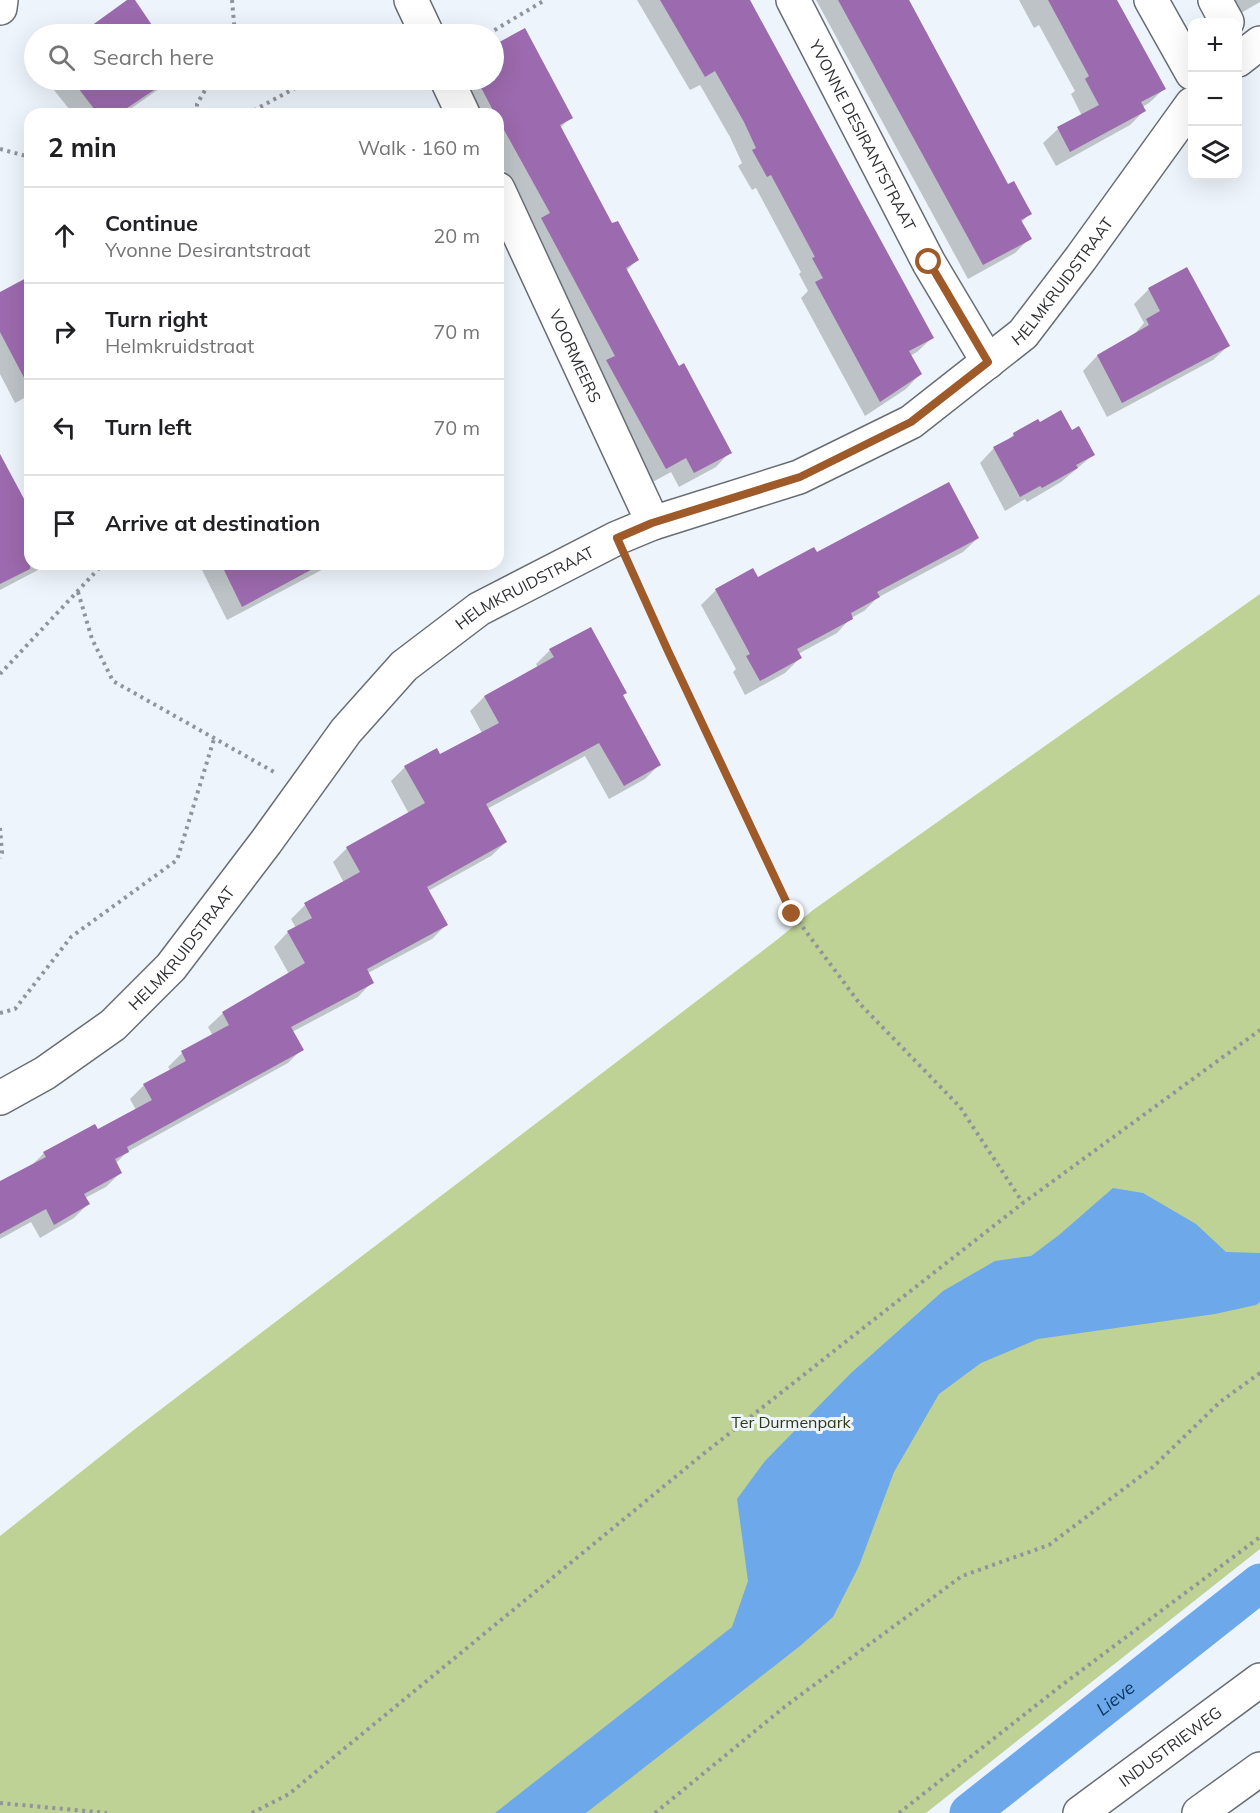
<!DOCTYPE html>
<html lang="en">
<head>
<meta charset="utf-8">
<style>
	body { margin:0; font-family:Mulish,sans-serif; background:#f2f2f2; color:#202124 }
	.controls { position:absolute; right:18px; top:18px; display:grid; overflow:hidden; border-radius:12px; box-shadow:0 6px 24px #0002 }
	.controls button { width:54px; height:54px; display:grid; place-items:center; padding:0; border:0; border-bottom:2px solid #e0e0e0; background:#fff; color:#202124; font:30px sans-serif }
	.stop { position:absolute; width:18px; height:18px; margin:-14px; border:4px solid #9e5b29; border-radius:50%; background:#fff }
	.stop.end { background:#9e5b29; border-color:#fff; box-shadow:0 2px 6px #0008 }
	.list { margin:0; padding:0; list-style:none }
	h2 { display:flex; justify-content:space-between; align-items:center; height:78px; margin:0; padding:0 24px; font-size:26px }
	h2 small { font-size:20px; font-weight:400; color:#757577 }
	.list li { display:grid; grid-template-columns:39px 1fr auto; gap:18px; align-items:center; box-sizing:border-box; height:96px; padding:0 24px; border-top:2px solid #e0e0e0 }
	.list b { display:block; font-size:22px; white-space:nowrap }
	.list p { margin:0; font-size:20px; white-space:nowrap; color:#757577 }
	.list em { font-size:20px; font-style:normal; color:#757577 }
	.icon { flex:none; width:33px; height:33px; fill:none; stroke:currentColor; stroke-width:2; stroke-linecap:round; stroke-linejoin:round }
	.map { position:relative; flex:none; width:1260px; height:1813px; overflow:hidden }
	.search { position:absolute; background:#fff; box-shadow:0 6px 24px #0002; left:24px; top:24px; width:480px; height:66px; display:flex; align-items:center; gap:15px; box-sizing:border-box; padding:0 21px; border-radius:33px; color:#757577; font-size:22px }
	.panel { position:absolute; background:#fff; box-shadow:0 6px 24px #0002; left:24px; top:108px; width:480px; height:462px; border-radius:18px }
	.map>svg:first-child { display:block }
	.green { fill:#bed295 }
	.water { fill:#6da8ea }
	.shadow { fill:#0003 }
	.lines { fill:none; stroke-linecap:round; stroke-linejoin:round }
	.canal { stroke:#6da8ea; stroke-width:39 }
	.building { fill:#9c6aae }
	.minor-casing { stroke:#686d74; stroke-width:36 }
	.trunk-casing { stroke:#686d74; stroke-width:36 }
	.path { stroke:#91959a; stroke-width:4; stroke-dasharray:3 4.5; stroke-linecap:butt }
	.minor { stroke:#fff; stroke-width:33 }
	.trunk { stroke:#fff; stroke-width:33 }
	.route { stroke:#9e5b29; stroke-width:8 }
	.labels { text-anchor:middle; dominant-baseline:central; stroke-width:6; stroke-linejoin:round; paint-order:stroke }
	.street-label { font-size:16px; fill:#2f3134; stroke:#eef4fb }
	.park-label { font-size:16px; fill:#2f3915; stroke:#eef4fb }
	.water-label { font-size:18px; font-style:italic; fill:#08345d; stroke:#eef4fb }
</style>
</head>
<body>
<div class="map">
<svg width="1260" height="1813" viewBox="0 0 1260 1813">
	<rect width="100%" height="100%" fill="#eef4fb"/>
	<polygon class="green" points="1260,594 1260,1549 926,1813 0,1813 0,1536 135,1429 778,939 813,910"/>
	<polygon class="water" points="1113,1188 1143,1193 1196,1224 1226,1252 1260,1253 1260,1302 1256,1305 1215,1314 1038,1339 981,1363 939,1394 894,1472 859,1566 833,1617 800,1646 586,1813 495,1813 732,1627 748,1581 737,1499 765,1461 851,1373 943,1291 995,1261 1031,1256 1059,1235"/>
	<g class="shadow">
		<polygon points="129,0 133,0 156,34 82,34"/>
		<polygon points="637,0 748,0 932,338 917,352 910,356 920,374 906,389 865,416 801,298 808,291 799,274 801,272 756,188 752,190 738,166 742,163 730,137 700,85 690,90"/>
		<polygon points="816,0 909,0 1008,186 1030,213 1021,223 1030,238 1015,253 968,279"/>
		<polygon points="1019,0 1115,0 1164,89 1149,103 1142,107 1144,111 1130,125 1056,166 1043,143 1058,129 1082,116 1071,94 1075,91 1039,25 1034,28"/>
		<polygon points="1234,0 1260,0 1260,2 1241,13"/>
		<polygon points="524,30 571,117 560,128 612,225 637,260 626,271 678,368 730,452 716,467 679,487 671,472 651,483 593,376 600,369 527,234 535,226 498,159 498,114 473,114 461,91 472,80 494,80 494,46"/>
		<polygon points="46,80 172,80 123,114 73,114"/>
		<polygon points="30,278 30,395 15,403 0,374 0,294"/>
		<polygon points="1149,289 1228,346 1213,360 1107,417 1083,371 1097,356 1133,336 1144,323 1134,304"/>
		<polygon points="1039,424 1072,432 1093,455 1061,482 1027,502 1025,499 1005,511 980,463 994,448 1005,443 1014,434"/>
		<polygon points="0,472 30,513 30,564 44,564 38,570 0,590"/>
		<polygon points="498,473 502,480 498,484"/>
		<polygon points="978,538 963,552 877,598 864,611 851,618 837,633 798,654 800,658 785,673 745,695 733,672 736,669 701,605 716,590 757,579 816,554"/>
		<polygon points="199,564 333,564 227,620"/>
		<polygon points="550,650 625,693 622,697 659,765 645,779 609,799 585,756 487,809 506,842 491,856 428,891 446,925 432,939 368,973 372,982 358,997 292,1032 302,1049 288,1063 127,1152 116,1163 120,1173 106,1187 85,1198 88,1204 74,1218 40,1238 31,1222 0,1239 0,1188 31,1166 44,1153 97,1131 136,1110 130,1099 144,1085 171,1071 168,1067 182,1053 213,1036 208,1027 223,1013 289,974 274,947 288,932 296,928 291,919 305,905 344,883 333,862 347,848 409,814 391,781 405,767 439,756 482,733 470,711 484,697 538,668 536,664"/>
	</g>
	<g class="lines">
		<path class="canal" id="s1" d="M969,1813L1260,1583"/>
	</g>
	<g class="building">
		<polygon points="127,0 135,0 158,34 80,34"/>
		<polygon points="660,0 750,0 934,338 909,351 922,374 880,402 815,282 823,278 812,258 815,257 771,175 767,177 752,150 756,148 744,122 715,71 705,77"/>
		<polygon points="838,0 909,0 1008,184 1014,181 1032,214 1021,220 1032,239 983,265"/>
		<polygon points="1048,0 1117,0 1166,89 1141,102 1146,111 1070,152 1057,127 1099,105 1085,79 1089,76"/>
		<polygon points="525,28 573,118 560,125 612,223 618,221 639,260 626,268 679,366 684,363 732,453 694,473 686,458 666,469 606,360 615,356 541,218 550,213 498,119 498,114 495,114 477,80 494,80 494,45"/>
		<polygon points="72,80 169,80 118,114 98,114"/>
		<polygon points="1187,267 1230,346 1122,403 1097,355 1149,325 1146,319 1160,311 1148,288"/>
		<polygon points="30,276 30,389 0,332 0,292"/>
		<polygon points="1061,410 1072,430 1079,426 1095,455 1076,465 1078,468 1042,488 1040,486 1020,497 993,447 1014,436 1013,433 1038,419 1040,422"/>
		<polygon points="0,454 30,510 30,569 0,584"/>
		<polygon points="949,482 979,538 877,592 880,597 851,613 853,619 797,649 802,658 760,681 746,656 750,654 715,589 753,568 758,577 814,547 817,552"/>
		<polygon points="221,564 322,564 242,607"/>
		<polygon points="591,627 627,693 623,695 661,765 624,786 599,743 486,804 507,842 427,887 448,925 367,969 374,983 291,1027 304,1050 127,1147 129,1152 115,1159 122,1173 84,1194 90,1204 54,1225 46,1209 0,1234 0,1181 46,1157 43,1152 95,1124 98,1129 152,1100 143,1084 186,1061 181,1051 229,1025 222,1012 305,963 287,931 312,918 304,903 360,872 346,847 425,803 404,766 437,748 440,754 499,723 484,696 554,657 549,649"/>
	</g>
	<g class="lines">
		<g class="minor-casing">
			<g id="minor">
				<polyline points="411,0 427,34"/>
				<path id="s2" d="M793,0L929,263L988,362"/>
				<polyline points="1151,0 1192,73"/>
				<polyline points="1215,0 1227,22"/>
				<polyline points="0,8 1,0"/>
				<polyline points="1238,60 1260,43"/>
				<polyline points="447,80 463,114"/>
				<path id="s3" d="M498,189L653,523"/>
				<path id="s4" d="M0,1098L45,1073L113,1025L171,967L266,842L346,731L404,666L479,609L617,538L653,523L799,477L911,422L1023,334L1081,258L1192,104"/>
			</g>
		</g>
		<g class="trunk-casing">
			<g id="trunk">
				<path id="s5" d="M1080,1813L1260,1680"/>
				<polyline points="1199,1813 1260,1769"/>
			</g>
		</g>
		<g class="path">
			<polyline points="232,0 235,34"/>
			<polyline points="488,34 545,0"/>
			<polyline points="197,114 197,104 211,80"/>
			<polyline points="247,114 310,80"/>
			<polyline points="0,149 30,157"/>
			<polyline points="631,569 793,914 860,1004 960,1107 1023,1203"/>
			<polyline points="78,592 92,639 113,681 274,772"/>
			<polyline points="0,674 103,564"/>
			<polyline points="0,828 2,853 0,858"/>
			<polyline points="0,1013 15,1009 71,937 177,860 214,739"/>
			<polyline points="0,1803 107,1813"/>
			<polyline points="252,1813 289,1794 702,1455 853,1336 1023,1203 1260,1030"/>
			<polyline points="655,1813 787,1705 962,1576 1049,1545 1153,1467 1220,1402 1260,1373"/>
			<polyline points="899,1813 1062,1685 1260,1537"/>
		</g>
		<use href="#minor" class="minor"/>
		<use href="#trunk" class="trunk"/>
	</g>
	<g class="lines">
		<polyline class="route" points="792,914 668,651 617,538 652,523 800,477 911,422 988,362 929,262"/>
	</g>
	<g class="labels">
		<g class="street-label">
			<text stroke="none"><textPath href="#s2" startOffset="152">YVONNE DESIRANTSTRAAT</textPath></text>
			<text stroke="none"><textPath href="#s4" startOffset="1372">HELMKRUIDSTRAAT</textPath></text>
			<text stroke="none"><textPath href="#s3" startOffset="184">VOORMEERS</textPath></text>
			<text stroke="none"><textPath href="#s4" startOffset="742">HELMKRUIDSTRAAT</textPath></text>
			<text stroke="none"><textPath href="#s4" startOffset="238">HELMKRUIDSTRAAT</textPath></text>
			<text stroke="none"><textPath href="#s5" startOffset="112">INDUSTRIEWEG</textPath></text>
		</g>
		<g class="park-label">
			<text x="791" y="1422">Ter Durmenpark</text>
		</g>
		<g class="water-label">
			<text stroke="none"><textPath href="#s1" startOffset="186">Lieve</textPath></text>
		</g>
	</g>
</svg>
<div class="controls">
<button>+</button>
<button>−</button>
<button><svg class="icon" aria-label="layers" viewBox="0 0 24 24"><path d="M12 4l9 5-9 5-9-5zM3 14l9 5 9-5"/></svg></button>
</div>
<div class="stop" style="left:929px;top:262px"></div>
<div class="stop end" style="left:792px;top:914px"></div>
<div class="search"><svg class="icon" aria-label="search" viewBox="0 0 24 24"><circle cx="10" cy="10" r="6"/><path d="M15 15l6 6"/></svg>Search here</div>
<section class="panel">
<h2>2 min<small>Walk · 160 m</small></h2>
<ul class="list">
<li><svg class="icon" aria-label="ahead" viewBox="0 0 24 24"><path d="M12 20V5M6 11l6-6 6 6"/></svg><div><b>Continue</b><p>Yvonne Desirantstraat</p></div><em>20 m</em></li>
<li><svg class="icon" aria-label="right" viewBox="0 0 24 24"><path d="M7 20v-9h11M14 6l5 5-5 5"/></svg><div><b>Turn right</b><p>Helmkruidstraat</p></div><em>70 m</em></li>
<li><svg class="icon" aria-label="left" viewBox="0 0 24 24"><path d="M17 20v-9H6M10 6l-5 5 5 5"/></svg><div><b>Turn left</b></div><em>70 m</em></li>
<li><svg class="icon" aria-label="arrive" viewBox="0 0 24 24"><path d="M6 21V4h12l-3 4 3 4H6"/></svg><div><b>Arrive at destination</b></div></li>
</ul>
</section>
</div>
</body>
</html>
